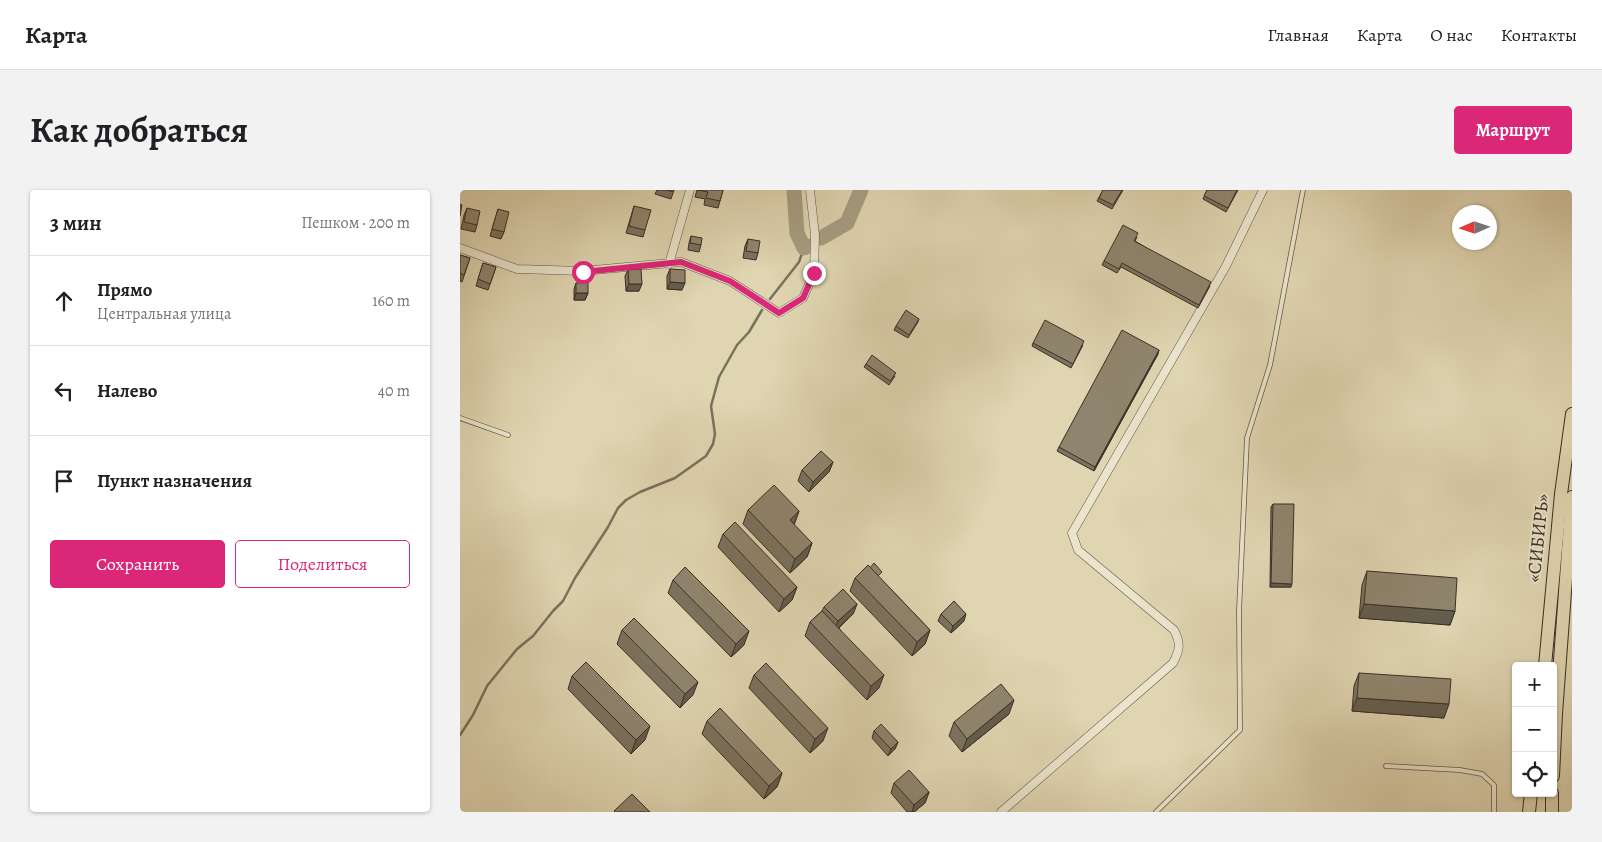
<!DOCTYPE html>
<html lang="ru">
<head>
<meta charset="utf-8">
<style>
	body { margin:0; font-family:Alegreya,serif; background:#f2f2f2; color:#202124 }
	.controls { position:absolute; right:15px; bottom:15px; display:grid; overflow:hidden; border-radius:5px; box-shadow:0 1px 4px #0004 }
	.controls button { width:45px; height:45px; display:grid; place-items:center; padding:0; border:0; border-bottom:1px solid #e0e0e0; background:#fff; color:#202124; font:25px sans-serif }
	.compass { position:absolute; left:992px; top:15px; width:45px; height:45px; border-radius:50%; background:#fff; box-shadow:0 1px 4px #0004; rotate:267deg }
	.stop { position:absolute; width:15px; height:15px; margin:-11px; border:4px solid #db2777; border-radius:50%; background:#fff }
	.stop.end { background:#db2777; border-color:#fff; box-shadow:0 1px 5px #0008 }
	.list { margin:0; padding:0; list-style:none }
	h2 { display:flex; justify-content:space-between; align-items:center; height:65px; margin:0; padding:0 20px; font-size:21px }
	h2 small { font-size:16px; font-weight:400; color:#757577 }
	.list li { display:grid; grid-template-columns:32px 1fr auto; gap:15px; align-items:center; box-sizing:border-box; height:90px; padding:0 20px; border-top:1px solid #e0e0e0 }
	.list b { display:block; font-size:19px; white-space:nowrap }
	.list p { margin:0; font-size:16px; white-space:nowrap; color:#757577 }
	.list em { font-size:16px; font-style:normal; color:#757577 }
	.actions { display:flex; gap:10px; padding:15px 20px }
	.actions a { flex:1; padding:11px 0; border:1px solid #db2777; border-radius:5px; text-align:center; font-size:18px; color:#db2777 }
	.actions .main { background:#db2777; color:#fff }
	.icon { flex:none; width:28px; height:28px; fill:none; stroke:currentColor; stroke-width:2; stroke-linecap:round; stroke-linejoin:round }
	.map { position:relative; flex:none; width:1112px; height:622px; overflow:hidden; border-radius:5px }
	header { display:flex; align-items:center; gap:30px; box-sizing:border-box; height:70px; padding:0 25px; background:#fff; border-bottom:1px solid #e0e0e0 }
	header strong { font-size:24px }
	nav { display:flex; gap:28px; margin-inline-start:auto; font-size:18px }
	.intro { display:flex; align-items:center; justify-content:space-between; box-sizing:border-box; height:120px; padding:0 30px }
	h1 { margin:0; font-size:35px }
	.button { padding:12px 22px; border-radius:5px; background:#db2777; color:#fff; font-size:18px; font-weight:700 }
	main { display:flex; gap:30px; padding:0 30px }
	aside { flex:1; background:#fff; border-radius:5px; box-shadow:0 1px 4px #0004 }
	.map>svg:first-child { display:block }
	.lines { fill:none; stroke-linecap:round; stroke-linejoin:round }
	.stream { stroke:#7a715d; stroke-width:2.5 }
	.river { stroke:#a69d82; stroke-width:15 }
	.service-casing { stroke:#625849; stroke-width:5.5 }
	.minor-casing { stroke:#625849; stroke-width:9 }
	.trunk-casing { stroke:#382f26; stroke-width:14 }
	.service { stroke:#eae4cc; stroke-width:4 }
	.minor { stroke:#eae4cc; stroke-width:8 }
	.trunk { stroke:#dfd5b1; stroke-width:12 }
	.wall { fill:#7b725f; stroke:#382f26 }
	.shaded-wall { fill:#645d4d; stroke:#382f26 }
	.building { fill:#8f856e; stroke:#382f26 }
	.route { stroke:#db2777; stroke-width:6 }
	.labels { text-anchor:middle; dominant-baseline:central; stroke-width:4; stroke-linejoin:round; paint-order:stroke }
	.street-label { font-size:19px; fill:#382f26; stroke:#eae4cc }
</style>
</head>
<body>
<header>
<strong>Карта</strong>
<nav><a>Главная</a><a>Карта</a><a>О нас</a><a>Контакты</a></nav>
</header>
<div class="intro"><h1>Как добраться</h1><a class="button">Маршрут</a></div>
<main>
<aside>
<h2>3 мин<small>Пешком · 200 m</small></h2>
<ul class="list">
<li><svg class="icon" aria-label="ahead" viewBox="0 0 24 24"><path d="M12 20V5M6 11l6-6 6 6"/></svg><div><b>Прямо</b><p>Центральная улица</p></div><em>160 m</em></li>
<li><svg class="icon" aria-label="left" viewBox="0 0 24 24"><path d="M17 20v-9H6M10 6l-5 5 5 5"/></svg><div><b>Налево</b></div><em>40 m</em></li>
<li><svg class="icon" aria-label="arrive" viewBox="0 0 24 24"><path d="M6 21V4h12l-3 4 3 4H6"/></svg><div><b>Пункт назначения</b></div></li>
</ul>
<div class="actions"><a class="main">Сохранить</a><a>Поделиться</a></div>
</aside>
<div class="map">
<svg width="1112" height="622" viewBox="0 0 1112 622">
	<rect width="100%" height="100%" fill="#dfd5b1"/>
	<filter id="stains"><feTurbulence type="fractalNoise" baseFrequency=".004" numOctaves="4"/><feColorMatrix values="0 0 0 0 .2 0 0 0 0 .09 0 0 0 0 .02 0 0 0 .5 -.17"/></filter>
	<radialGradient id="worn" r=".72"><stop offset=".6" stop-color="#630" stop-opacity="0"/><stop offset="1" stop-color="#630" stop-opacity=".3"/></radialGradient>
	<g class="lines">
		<g class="stream">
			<polyline points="310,109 339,72 344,58"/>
			<polyline points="0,545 13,525 27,496 57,459 73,446 93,421 103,411 115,388 148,337 158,318 166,310 180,302 215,288 246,266 253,254 255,244 251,216 259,187 277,155 289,142 302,120"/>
		</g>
		<g class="river">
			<polyline points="334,0 337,43 344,58 348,56"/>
			<polyline points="361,48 387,33 401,0"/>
		</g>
		<g class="service-casing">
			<g id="service">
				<polyline points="0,228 48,245"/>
				<polyline points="926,576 1000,580 1022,584 1034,595 1034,622"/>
				<polyline points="696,622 780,540 779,421 787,248 810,175 843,0"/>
			</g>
		</g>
		<g class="minor-casing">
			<g id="minor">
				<polyline points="0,58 57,79 123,81 221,72 270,91 319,123 343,108 354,83 355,45 350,0"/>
				<polyline points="209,74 230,0"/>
				<path d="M541,622L713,473C720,460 721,453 714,440L618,360L612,343L766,76L803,0"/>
			</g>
		</g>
		<g class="trunk-casing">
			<g id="trunk">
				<polyline points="1085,476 1101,304 1112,224"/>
				<polyline points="1093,586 1096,524 1112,307"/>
				<polyline points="1069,622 1071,603"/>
				<polyline points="1092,622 1092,603"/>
			</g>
		</g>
		<use href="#service" class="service"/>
		<use href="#minor" class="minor"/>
		<use href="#trunk" class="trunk"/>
	</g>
	<g class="wall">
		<polygon points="197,0 214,0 211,9 195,4"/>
		<polygon points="237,0 263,0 260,11 258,18 244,15 245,9 235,7"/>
		<polygon points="643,0 663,0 652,19 637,11"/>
		<polygon points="747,0 778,0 766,22 743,9"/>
		<polygon points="174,16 185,40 183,47 166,43"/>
		<polygon points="7,18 17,35 15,42 1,39 4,25"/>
		<polygon points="38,19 44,42 41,49 30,46"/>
		<polygon points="231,46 241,55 239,62 228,60 229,53"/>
		<polygon points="677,47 675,51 750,96 738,118 661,77 657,83 642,75 644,71"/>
		<polygon points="288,49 298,63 296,70 283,68 285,56"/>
		<polygon points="0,65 10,68 2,92 0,91"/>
		<polygon points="23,73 36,77 28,100 16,96"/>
		<polygon points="210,79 222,100 207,99 207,86"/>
		<polygon points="168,80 179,101 166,101 165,86"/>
		<polygon points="116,93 128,103 125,110 114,110 114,99"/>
		<polygon points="459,129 458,132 448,148 434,140 436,136"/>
		<polygon points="573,153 623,155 611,178 572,156"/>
		<polygon points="698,164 634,281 597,261 599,257"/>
		<polygon points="406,174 435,186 429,195 404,177"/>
		<polygon points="373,272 369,282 349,302 338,291 342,280"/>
		<polygon points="813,314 831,397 810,397 811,317"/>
		<polygon points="288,320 339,321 334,335 352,353 347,367 330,383 283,334"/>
		<polygon points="263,344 337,397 332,410 319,422 258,357"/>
		<polygon points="907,381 995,421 990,435 899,428 902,395"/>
		<polygon points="395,388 420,388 470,440 465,454 452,466 390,401"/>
		<polygon points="213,390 284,455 271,467 208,403"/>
		<polygon points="397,414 393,424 379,438 419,498 407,510 345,446 350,432 362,421 364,417"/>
		<polygon points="481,424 504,431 491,443 478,431"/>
		<polygon points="162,440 233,505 220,518 157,454"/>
		<polygon points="899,483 984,528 892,521 894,496"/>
		<polygon points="294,485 363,551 350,563 289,498"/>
		<polygon points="112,486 185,550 171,564 108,499"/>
		<polygon points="549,524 502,562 489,546 494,532"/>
		<polygon points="247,531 322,583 317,597 304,609 242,544"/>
		<polygon points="414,541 438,552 435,559 428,566 412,548"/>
		<polygon points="434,593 469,602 465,613 454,622 447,622 431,603"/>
	</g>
	<g class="shaded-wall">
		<polygon points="210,92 225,93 222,100 207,99"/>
		<polygon points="169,94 182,94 179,101 166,101"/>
		<polygon points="116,103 128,103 125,110 114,110"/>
		<polygon points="699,160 698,164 634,281 635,277"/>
		<polygon points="373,272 369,282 349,302 353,292"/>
		<polygon points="339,321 334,335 330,330"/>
		<polygon points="352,353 347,367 330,383 335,369"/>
		<polygon points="811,393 832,394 831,397 810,397"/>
		<polygon points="337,397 332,410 319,422 324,409"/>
		<polygon points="397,414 393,424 374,442 378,431"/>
		<polygon points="904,414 995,421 990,435 899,428"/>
		<polygon points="506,424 504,431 491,443 493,436"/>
		<polygon points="470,440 465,454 452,466 457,452"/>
		<polygon points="289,441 284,455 271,467 276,454"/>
		<polygon points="424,485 419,498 407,510 411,496"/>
		<polygon points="238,492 233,505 220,518 225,504"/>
		<polygon points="897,508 989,514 984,528 892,521"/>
		<polygon points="554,510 549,524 502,562 507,549"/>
		<polygon points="190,536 185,550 171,564 176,550"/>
		<polygon points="368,538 363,551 350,563 355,549"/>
		<polygon points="438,552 435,559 428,566 431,559"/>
		<polygon points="322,583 317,597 304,609 309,596"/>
		<polygon points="469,602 465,613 454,622 452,622 454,615"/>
	</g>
	<g class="building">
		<polygon points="207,0 214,0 213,2"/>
		<polygon points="238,0 263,0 260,11 246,8 248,2"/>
		<polygon points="643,0 662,0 653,15 639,8"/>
		<polygon points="747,0 777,0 768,18 744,6"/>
		<polygon points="0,14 2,15 0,26"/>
		<polygon points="174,16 191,20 185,40 169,36"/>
		<polygon points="7,18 20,21 17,35 4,32"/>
		<polygon points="38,19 49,22 44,42 32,39"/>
		<polygon points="663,35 678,43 674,51 751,92 739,115 662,73 659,79 644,71"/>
		<polygon points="231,46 242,48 241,55 230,53"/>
		<polygon points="288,49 300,51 298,63 286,61"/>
		<polygon points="0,65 10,68 4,85 0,83"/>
		<polygon points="23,73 36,77 30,94 18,89"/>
		<polygon points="181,79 182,94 169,94 168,80"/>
		<polygon points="210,79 225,80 225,93 210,92"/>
		<polygon points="128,92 128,103 116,103 116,93"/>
		<polygon points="446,120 459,129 449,145 436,136"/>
		<polygon points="585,130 624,151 613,174 573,153"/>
		<polygon points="662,140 699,160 635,277 599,257"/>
		<polygon points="412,165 436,183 430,191 406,174"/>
		<polygon points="361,261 373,272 353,292 342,280"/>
		<polygon points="314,295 339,321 330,330 352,353 335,369 288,320"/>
		<polygon points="813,314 834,314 832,394 811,393"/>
		<polygon points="275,332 337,397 324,409 263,344"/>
		<polygon points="414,373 422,382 418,386 410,378"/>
		<polygon points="408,375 470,440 457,452 395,388"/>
		<polygon points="225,377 289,441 276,454 213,390"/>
		<polygon points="907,381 997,388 995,421 904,414"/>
		<polygon points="383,399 397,414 378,431 364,417"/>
		<polygon points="494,411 506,424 493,436 481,424"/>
		<polygon points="362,421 424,485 411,496 350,432"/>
		<polygon points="174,428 238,492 225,504 162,440"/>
		<polygon points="126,472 190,536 176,550 112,486"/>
		<polygon points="306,473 368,538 355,549 294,485"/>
		<polygon points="899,483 991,489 989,514 897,508"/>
		<polygon points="541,494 554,510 507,549 494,532"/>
		<polygon points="260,518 322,583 309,596 247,531"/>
		<polygon points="421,534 438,552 431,559 414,541"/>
		<polygon points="449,580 469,602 454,615 434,593"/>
		<polygon points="172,604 190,622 155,622 154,621"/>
	</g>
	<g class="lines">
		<polyline class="route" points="123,82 221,72 270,91 319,123 343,108 354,83"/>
	</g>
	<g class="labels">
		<g class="street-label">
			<text transform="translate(1078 348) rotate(-84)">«СИБИРЬ»</text>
		</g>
	</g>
	<rect width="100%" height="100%" filter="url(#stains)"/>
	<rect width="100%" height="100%" fill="url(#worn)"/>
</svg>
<div class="controls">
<button>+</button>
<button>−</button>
<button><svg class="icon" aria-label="locate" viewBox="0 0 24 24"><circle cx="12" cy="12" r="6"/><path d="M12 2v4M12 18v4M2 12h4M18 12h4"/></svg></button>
</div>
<svg class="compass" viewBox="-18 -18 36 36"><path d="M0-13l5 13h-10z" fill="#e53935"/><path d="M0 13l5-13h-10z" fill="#757577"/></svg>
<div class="stop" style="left:123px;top:82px"></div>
<div class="stop end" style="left:354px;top:83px"></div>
</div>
</main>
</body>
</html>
